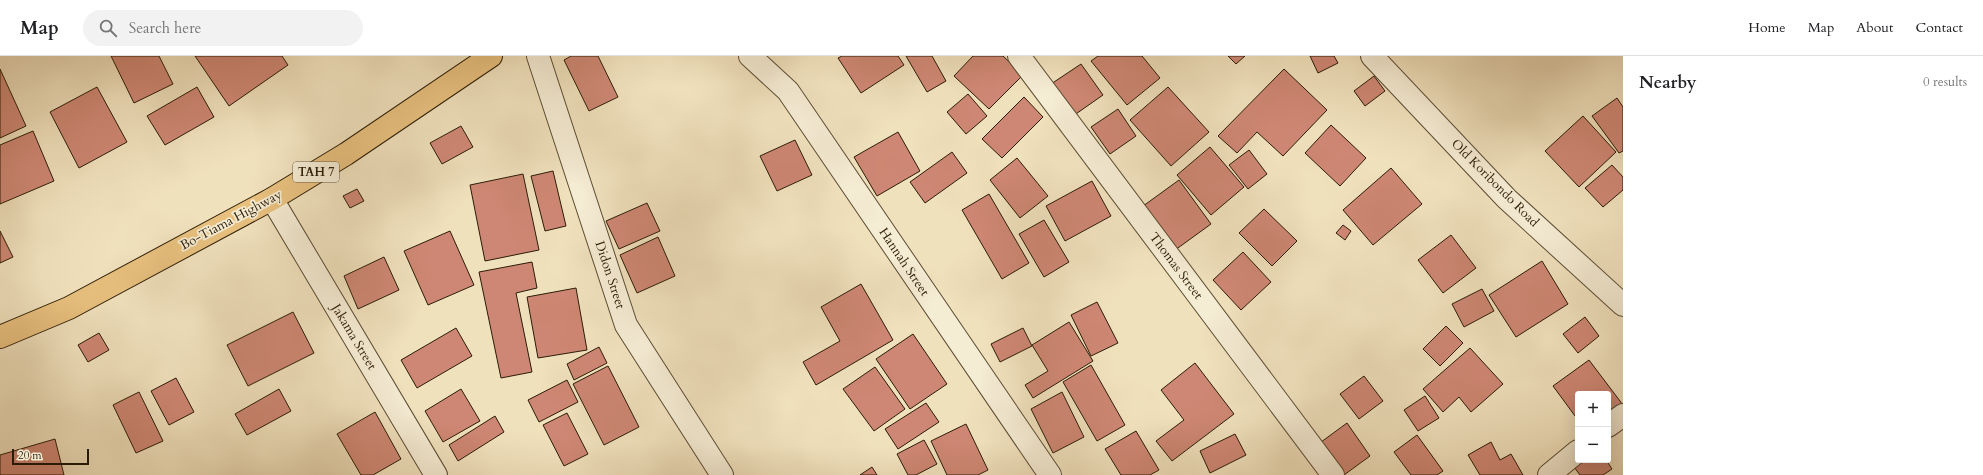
<!DOCTYPE html>
<html lang="en">
<head>
<meta charset="utf-8">
<style>
	body { margin:0; font-family:Cardo,serif; background:#f2f2f2; color:#202124 }
	.controls { position:absolute; right:12px; bottom:12px; display:grid; overflow:hidden; border-radius:4px; box-shadow:0 4px 16px #0002 }
	.controls button { width:36px; height:36px; display:grid; place-items:center; padding:0; border:0; border-bottom:1px solid #e0e0e0; background:#fff; color:#202124; font:20px sans-serif }
	.scale { position:absolute; left:12px; bottom:10px; width:77px; box-sizing:border-box; padding-left:4px; border:2px solid #2b1c06; border-top:0; font-size:11px; line-height:14px; white-space:nowrap; color:#2b1c06; -webkit-text-stroke:3px #f5ecd4; paint-order:stroke }
	.list { margin:0; padding:0; list-style:none }
	h2 { display:flex; justify-content:space-between; align-items:center; height:52px; margin:0; padding:0 16px; font-size:17px }
	h2 small { font-size:13px; font-weight:400; color:#757577 }
	.icon { flex:none; width:22px; height:22px; fill:none; stroke:currentColor; stroke-width:2; stroke-linecap:round; stroke-linejoin:round }
	.map { position:relative; flex:none; width:1623px; height:419px; overflow:hidden }
	header { display:flex; align-items:center; gap:24px; box-sizing:border-box; height:56px; padding:0 20px; background:#fff; border-bottom:1px solid #e0e0e0 }
	header strong { font-size:19px }
	nav { display:flex; gap:22px; margin-inline-start:auto; font-size:14px }
	.search { width:280px; height:36px; background:#f2f2f2; display:flex; align-items:center; gap:10px; box-sizing:border-box; padding:0 14px; border-radius:22px; color:#757577; font-size:15px }
	main { display:flex }
	aside { flex:1; background:#fff }
	.map>svg:first-child { display:block }
	.building { fill:#ce8774; stroke:#2b1c06 }
	.lines { fill:none; stroke-linecap:round; stroke-linejoin:round }
	.street-casing { stroke:#5c4d34; stroke-width:24 }
	.highway-casing { stroke:#2b1c06; stroke-width:24 }
	.street { stroke:#f5ecd4; stroke-width:22 }
	.highway { stroke:#e8c07e; stroke-width:22 }
	.labels { text-anchor:middle; dominant-baseline:central; stroke-width:3.5; stroke-linejoin:round; paint-order:stroke }
	.shield { fill:#f5ecd4; stroke:#685a44; stroke-width:1 }
	.shield-label { font-size:12px; font-weight:bold; fill:#2b1c06 }
	.street-label { font-size:13px; fill:#2b1c06; stroke:#f5ecd4 }
</style>
</head>
<body>
<header>
<strong>Map</strong>
<div class="search"><svg class="icon" aria-label="search" viewBox="0 0 24 24"><circle cx="10" cy="10" r="6"/><path d="M15 15l6 6"/></svg>Search here</div>
<nav><a>Home</a><a>Map</a><a>About</a><a>Contact</a></nav>
</header>
<main>
<div class="map">
<svg width="1623" height="419" viewBox="0 0 1623 419">
	<rect width="100%" height="100%" fill="#f0e1bd"/>
	<filter id="stains"><feTurbulence type="fractalNoise" baseFrequency=".005" numOctaves="4"/><feColorMatrix values="0 0 0 0 .2 0 0 0 0 .09 0 0 0 0 .02 0 0 0 .5 -.17"/></filter>
	<radialGradient id="worn" r=".72"><stop offset=".6" stop-color="#630" stop-opacity="0"/><stop offset="1" stop-color="#630" stop-opacity=".3"/></radialGradient>
	<g class="building">
		<polygon points="111,0 159,0 173,28 134,47"/>
		<polygon points="195,0 282,0 288,9 229,50"/>
		<polygon points="571,0 598,0 618,41 589,55 564,4"/>
		<polygon points="842,0 898,0 904,9 861,37 838,2"/>
		<polygon points="906,0 932,0 946,25 927,36"/>
		<polygon points="973,0 1003,0 1023,19 989,53 954,20"/>
		<polygon points="1098,0 1142,0 1160,22 1127,49 1091,5"/>
		<polygon points="1228,0 1245,0 1236,8"/>
		<polygon points="1310,0 1334,0 1338,7 1318,17"/>
		<polygon points="1081,8 1103,39 1073,60 1051,28"/>
		<polygon points="0,13 26,70 0,82"/>
		<polygon points="1284,13 1327,54 1283,100 1257,76 1237,97 1218,80"/>
		<polygon points="1374,20 1385,35 1365,50 1354,35"/>
		<polygon points="97,31 127,86 79,112 50,56"/>
		<polygon points="197,31 214,61 165,89 147,60"/>
		<polygon points="1168,31 1209,76 1171,110 1130,64"/>
		<polygon points="968,38 987,60 966,78 947,56"/>
		<polygon points="1024,41 1043,61 1002,102 982,83"/>
		<polygon points="1617,42 1623,51 1623,95 1619,97 1592,60"/>
		<polygon points="1118,53 1136,80 1110,98 1091,71"/>
		<polygon points="1583,60 1616,96 1579,131 1545,95"/>
		<polygon points="1331,69 1366,102 1340,130 1305,97"/>
		<polygon points="461,70 473,91 442,108 430,87"/>
		<polygon points="33,75 54,125 0,148 0,89"/>
		<polygon points="898,76 920,115 877,140 854,101"/>
		<polygon points="795,84 812,119 777,135 760,100"/>
		<polygon points="1210,91 1244,131 1211,159 1177,119"/>
		<polygon points="1249,94 1267,118 1248,133 1229,109"/>
		<polygon points="952,96 967,117 925,147 910,126"/>
		<polygon points="1017,102 1048,140 1020,162 990,124"/>
		<polygon points="1612,109 1623,121 1623,134 1603,151 1585,132"/>
		<polygon points="1391,112 1422,148 1373,189 1343,154"/>
		<polygon points="553,115 566,170 545,175 531,120"/>
		<polygon points="523,118 539,194 485,205 470,129"/>
		<polygon points="1179,124 1211,168 1171,197 1139,153"/>
		<polygon points="1092,125 1111,160 1065,185 1046,150"/>
		<polygon points="357,133 364,145 350,152 343,140"/>
		<polygon points="989,138 1029,207 1002,223 962,154"/>
		<polygon points="647,147 660,175 619,193 606,165"/>
		<polygon points="1264,153 1297,185 1272,210 1239,177"/>
		<polygon points="1044,164 1069,206 1044,221 1019,178"/>
		<polygon points="1343,169 1351,175 1345,184 1336,177"/>
		<polygon points="0,175 13,201 0,207"/>
		<polygon points="450,175 474,229 428,249 404,195"/>
		<polygon points="1451,179 1476,212 1443,237 1418,204"/>
		<polygon points="658,181 675,220 637,237 620,199"/>
		<polygon points="1243,196 1271,226 1241,254 1213,224"/>
		<polygon points="384,201 399,234 358,253 344,220"/>
		<polygon points="1542,205 1568,248 1516,281 1489,239"/>
		<polygon points="532,206 537,232 516,237 532,316 501,322 479,216"/>
		<polygon points="861,228 893,284 816,329 803,306 840,285 821,251"/>
		<polygon points="576,232 587,294 538,302 527,241"/>
		<polygon points="1482,233 1494,255 1464,271 1452,248"/>
		<polygon points="1097,246 1118,287 1091,300 1071,259"/>
		<polygon points="293,256 314,297 248,330 227,289"/>
		<polygon points="1585,261 1599,280 1578,297 1563,278"/>
		<polygon points="1069,266 1093,305 1033,342 1025,329 1048,315 1032,289"/>
		<polygon points="1446,270 1463,287 1440,310 1423,293"/>
		<polygon points="456,272 472,300 417,332 401,304"/>
		<polygon points="1023,272 1032,290 1000,306 991,288"/>
		<polygon points="99,277 109,294 88,306 78,289"/>
		<polygon points="913,278 947,328 910,353 876,303"/>
		<polygon points="599,291 607,307 574,324 567,308"/>
		<polygon points="1470,292 1503,328 1471,356 1459,341 1443,356 1423,333"/>
		<polygon points="1589,304 1623,349 1608,361 1608,338 1578,338 1578,364 1553,330"/>
		<polygon points="1195,307 1234,358 1172,405 1156,385 1184,364 1161,334"/>
		<polygon points="1091,309 1125,369 1097,385 1063,326"/>
		<polygon points="608,310 639,371 604,389 573,328"/>
		<polygon points="875,311 905,353 874,375 843,333"/>
		<polygon points="1364,320 1383,345 1359,363 1340,338"/>
		<polygon points="176,322 194,356 169,369 151,335"/>
		<polygon points="567,324 578,346 539,366 528,344"/>
		<polygon points="279,333 291,355 247,379 235,358"/>
		<polygon points="461,333 480,365 443,386 425,355"/>
		<polygon points="139,336 163,385 136,397 113,349"/>
		<polygon points="1062,336 1084,381 1053,397 1031,353"/>
		<polygon points="1425,340 1439,362 1418,375 1404,354"/>
		<polygon points="926,347 939,366 898,393 885,373"/>
		<polygon points="375,356 401,403 373,419 361,419 337,378"/>
		<polygon points="567,357 588,398 564,410 543,369"/>
		<polygon points="495,360 504,376 458,405 449,389"/>
		<polygon points="1347,367 1370,400 1344,419 1317,389"/>
		<polygon points="966,368 988,414 978,419 947,419 931,385"/>
		<polygon points="1136,375 1159,414 1150,419 1121,419 1105,393"/>
		<polygon points="1235,378 1246,399 1210,417 1200,395"/>
		<polygon points="1417,379 1443,415 1437,419 1411,419 1394,396"/>
		<polygon points="55,383 64,419 0,419 0,399"/>
		<polygon points="924,384 937,408 916,419 908,419 897,398"/>
		<polygon points="1491,386 1500,404 1511,398 1523,419 1480,419 1468,399"/>
		<polygon points="1585,404 1606,404 1612,413 1603,419 1580,419 1574,411"/>
		<polygon points="872,411 877,419 860,419"/>
	</g>
	<g class="lines">
		<g class="street-casing">
			<g id="street">
				<polyline points="538,0 626,269 722,419"/>
				<polyline points="750,0 788,35 1050,419"/>
				<polyline points="1019,0 1333,419"/>
				<polyline points="1372,0 1507,143 1623,249"/>
				<polyline points="272,143 436,419"/>
				<polyline points="1608,370 1623,359"/>
				<polyline points="1549,419 1578,395"/>
			</g>
		</g>
		<g class="highway-casing">
			<polyline id="highway" points="0,281 69,252 272,143 346,98 491,0"/>
		</g>
		<use href="#street" class="street"/>
		<use href="#highway" class="highway"/>
	</g>
	<g class="labels">
		<rect class="shield" x="293" y="106" width="46" height="20" rx="3"/>
		<g class="shield-label">
			<text x="316" y="116">TAH 7</text>
		</g>
		<g class="street-label">
			<text transform="translate(1495 127) rotate(45)">Old Koribondo Road</text>
			<text transform="translate(231 164) rotate(-28)">Bo-Tiama Highway</text>
			<text transform="translate(904 206) rotate(56)">Hannah Street</text>
			<text transform="translate(1176 210) rotate(53)">Thomas Street</text>
			<text transform="translate(610 219) rotate(72)">Didon Street</text>
			<text transform="translate(354 281) rotate(59)">Jakama Street</text>
		</g>
	</g>
	<rect width="100%" height="100%" filter="url(#stains)"/>
	<rect width="100%" height="100%" fill="url(#worn)"/>
</svg>
<div class="controls">
<button>+</button>
<button>−</button>
</div>
<div class="scale">20 m</div>
</div>
<aside>
<h2>Nearby<small>0 results</small></h2>
<ul class="list">
</ul>
</aside>
</main>
</body>
</html>
